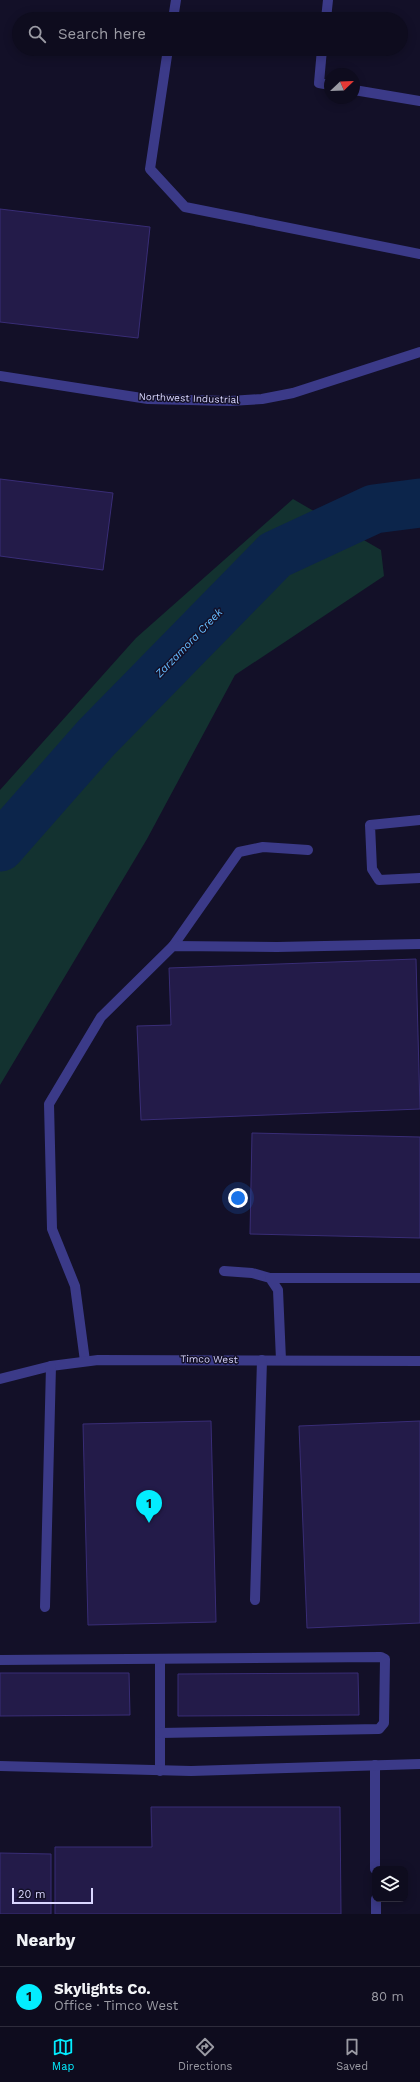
<!DOCTYPE html>
<html lang="en">
<head>
<meta charset="utf-8">
<style>
	body { margin:0; font-family:"Work Sans",sans-serif; background:#171527; color:#f1f3f6 }
	.controls { position:absolute; right:12px; bottom:12px; display:grid; overflow:hidden; border-radius:8px; box-shadow:0 2px 10px #0003 }
	.controls button { width:36px; height:36px; display:grid; place-items:center; padding:0; border:0; border-bottom:1px solid #2e2c3c; background:#0e0c1e; color:#f1f3f6; font:20px sans-serif }
	.compass { position:absolute; left:324px; top:68px; width:36px; height:36px; border-radius:50%; background:#0e0c1e; box-shadow:0 2px 10px #0003; rotate:67deg }
	.scale { position:absolute; left:12px; bottom:10px; width:81px; box-sizing:border-box; padding-left:4px; border:2px solid #dad7ff; border-top:0; font-size:11px; line-height:14px; white-space:nowrap; color:#dad7ff; -webkit-text-stroke:3px #131028; paint-order:stroke }
	.you { position:absolute; left:238px; top:1198px; width:14px; height:14px; margin:-10px; border:3px solid #fff; border-radius:50%; background:#1a73e8; box-shadow:0 0 0 6px #1a73e833 }
	.badge { display:grid; place-items:center; width:26px; height:26px; border-radius:50%; background:#03edff; color:#111; font-size:13px; font-weight:700 }
	.pin { position:absolute; translate:-50% -33px; filter:drop-shadow(0 1px 2px #0008) }
	.pin::after { content:''; position:absolute; top:21px; width:14px; height:12px; background:inherit; clip-path:polygon(0 0,100% 0,50% 100%) }
	.list { margin:0; padding:0; list-style:none }
	h2 { display:flex; justify-content:space-between; align-items:center; height:52px; margin:0; padding:0 16px; font-size:17px }
	h2 small { font-size:13px; font-weight:400; color:#9b9ba4 }
	.list li { display:grid; grid-template-columns:26px 1fr auto; gap:12px; align-items:center; box-sizing:border-box; height:60px; padding:0 16px; border-top:1px solid #2e2c3c }
	.list b { display:block; font-size:15px; white-space:nowrap }
	.list p { margin:0; font-size:13px; white-space:nowrap; color:#9b9ba4 }
	.list em { font-size:13px; font-style:normal; color:#9b9ba4 }
	.icon { flex:none; width:22px; height:22px; fill:none; stroke:currentColor; stroke-width:2; stroke-linecap:round; stroke-linejoin:round }
	.map { position:relative; flex:none; width:420px; height:1914px; overflow:hidden }
	.search { position:absolute; background:#0e0c1e; box-shadow:0 2px 10px #0003; left:12px; right:12px; top:12px; height:44px; display:flex; align-items:center; gap:10px; box-sizing:border-box; padding:0 14px; border-radius:22px; color:#9b9ba4; font-size:15px }
	.sheet { height:112px; background:#0e0c1e }
	nav { display:flex; justify-content:space-around; align-items:center; box-sizing:border-box; height:56px; border-top:1px solid #2e2c3c; background:#0e0c1e; font-size:11px; color:#9b9ba4 }
	nav a { display:grid; justify-items:center; gap:2px }
	nav .on { color:#03edff }
	.map>svg:first-child { display:block }
	.green { fill:#133230 }
	.lines { fill:none; stroke-linecap:round; stroke-linejoin:round }
	.river { stroke:#0c254b; stroke-width:49 }
	.building { fill:#231b49; stroke:#392d76 }
	.minor { stroke:#3b3a88; stroke-width:10 }
	.labels { text-anchor:middle; dominant-baseline:central; stroke-width:3; stroke-linejoin:round; paint-order:stroke }
	.street-label { font-size:10px; fill:#dad7ff; stroke:#131028 }
	.water-label { font-size:11px; font-style:italic; fill:#65bcff; stroke:#131028 }
</style>
</head>
<body>
<div class="map">
<svg width="420" height="1914" viewBox="0 0 420 1914">
	<rect width="100%" height="100%" fill="#131028"/>
	<polygon class="green" points="293,499 381,550 384,576 235,675 147,839 0,1085 0,790 136,638"/>
	<g class="lines">
		<polyline class="river" points="0,847 96,738 275,555 374,509 420,503"/>
	</g>
	<g class="building">
		<polygon points="0,209 150,227 138,338 0,322"/>
		<polygon points="0,479 113,493 103,570 0,556"/>
		<polygon points="416,959 420,1109 141,1120 137,1026 171,1025 169,968"/>
		<polygon points="252,1133 420,1137 420,1238 250,1234"/>
		<polygon points="211,1421 216,1622 88,1625 83,1424"/>
		<polygon points="420,1421 420,1623 307,1628 299,1426"/>
		<polygon points="0,1673 129,1673 130,1715 0,1716"/>
		<polygon points="358,1673 359,1715 178,1716 178,1674"/>
		<polygon points="151,1807 340,1807 341,1914 55,1914 55,1847 152,1847"/>
		<polygon points="0,1853 51,1854 51,1914 0,1914"/>
	</g>
	<g class="lines">
		<g class="minor">
			<polyline points="173,19 176,0"/>
			<polyline points="326,19 328,0"/>
			<polyline points="168,49 150,169 185,207 420,254"/>
			<polyline points="322,49 319,83 330,85"/>
			<polyline points="354,90 420,101"/>
			<polyline points="0,376 148,399 230,401 262,399 293,393 420,352"/>
			<polyline points="420,820 370,825 372,869 379,880 420,878"/>
			<polyline points="173,946 239,852 263,847 308,850"/>
			<polyline points="224,1271 252,1273 270,1278 278,1290 281,1360"/>
			<polyline points="270,1278 420,1278"/>
			<polyline points="85,1361 75,1286 52,1229 49,1104 101,1017 173,946 277,947 420,944"/>
			<polyline points="0,1379 51,1366 98,1360 420,1361"/>
			<polyline points="255,1600 262,1360"/>
			<polyline points="45,1607 51,1366"/>
			<polyline points="160,1659 160,1771"/>
			<polyline points="0,1660 381,1657 385,1659 384,1723 379,1729 160,1733"/>
			<polyline points="375,1765 375,1869"/>
			<polyline points="0,1766 191,1771 420,1764"/>
			<polyline points="376,1899 376,1914"/>
		</g>
	</g>
	<g class="labels">
		<g class="street-label">
			<text transform="translate(189 398) rotate(2)">Northwest Industrial</text>
			<text transform="translate(209 1359) rotate(1)">Timco West</text>
		</g>
		<g class="water-label">
			<text transform="translate(189 643) rotate(-46)">Zarzamora Creek</text>
		</g>
	</g>
</svg>
<div class="controls">
<button><svg class="icon" aria-label="layers" viewBox="0 0 24 24"><path d="M12 4l9 5-9 5-9-5zM3 14l9 5 9-5"/></svg></button>
</div>
<svg class="compass" viewBox="-18 -18 36 36"><path d="M0-13l5 13h-10z" fill="#e53935"/><path d="M0 13l5-13h-10z" fill="#9b9ba4"/></svg>
<div class="scale">20 m</div>
<div class="you"></div>
<div class="pin badge" style="left:149px;top:1523px">1</div>
<div class="search"><svg class="icon" aria-label="search" viewBox="0 0 24 24"><circle cx="10" cy="10" r="6"/><path d="M15 15l6 6"/></svg>Search here</div>
</div>
<section class="sheet">
<h2>Nearby<small></small></h2>
<ul class="list">
<li><span class="badge">1</span><div><b>Skylights Co.</b><p>Office · Timco West</p></div><em>80 m</em></li>
</ul>
</section>
<nav>
<a class="on"><svg class="icon" aria-label="map" viewBox="0 0 24 24"><path d="M3 6l6-2 6 2 6-2v14l-6 2-6-2-6 2zM9 4v14M15 6v14"/></svg>Map</a>
<a><svg class="icon" aria-label="directions" viewBox="0 0 24 24"><path d="M12 3l9 9-9 9-9-9zM9 14v-3h6M13 9l2 2-2 2"/></svg>Directions</a>
<a><svg class="icon" aria-label="saved" viewBox="0 0 24 24"><path d="M7 4h10v16l-5-4-5 4z"/></svg>Saved</a>
</nav>
</body>
</html>
